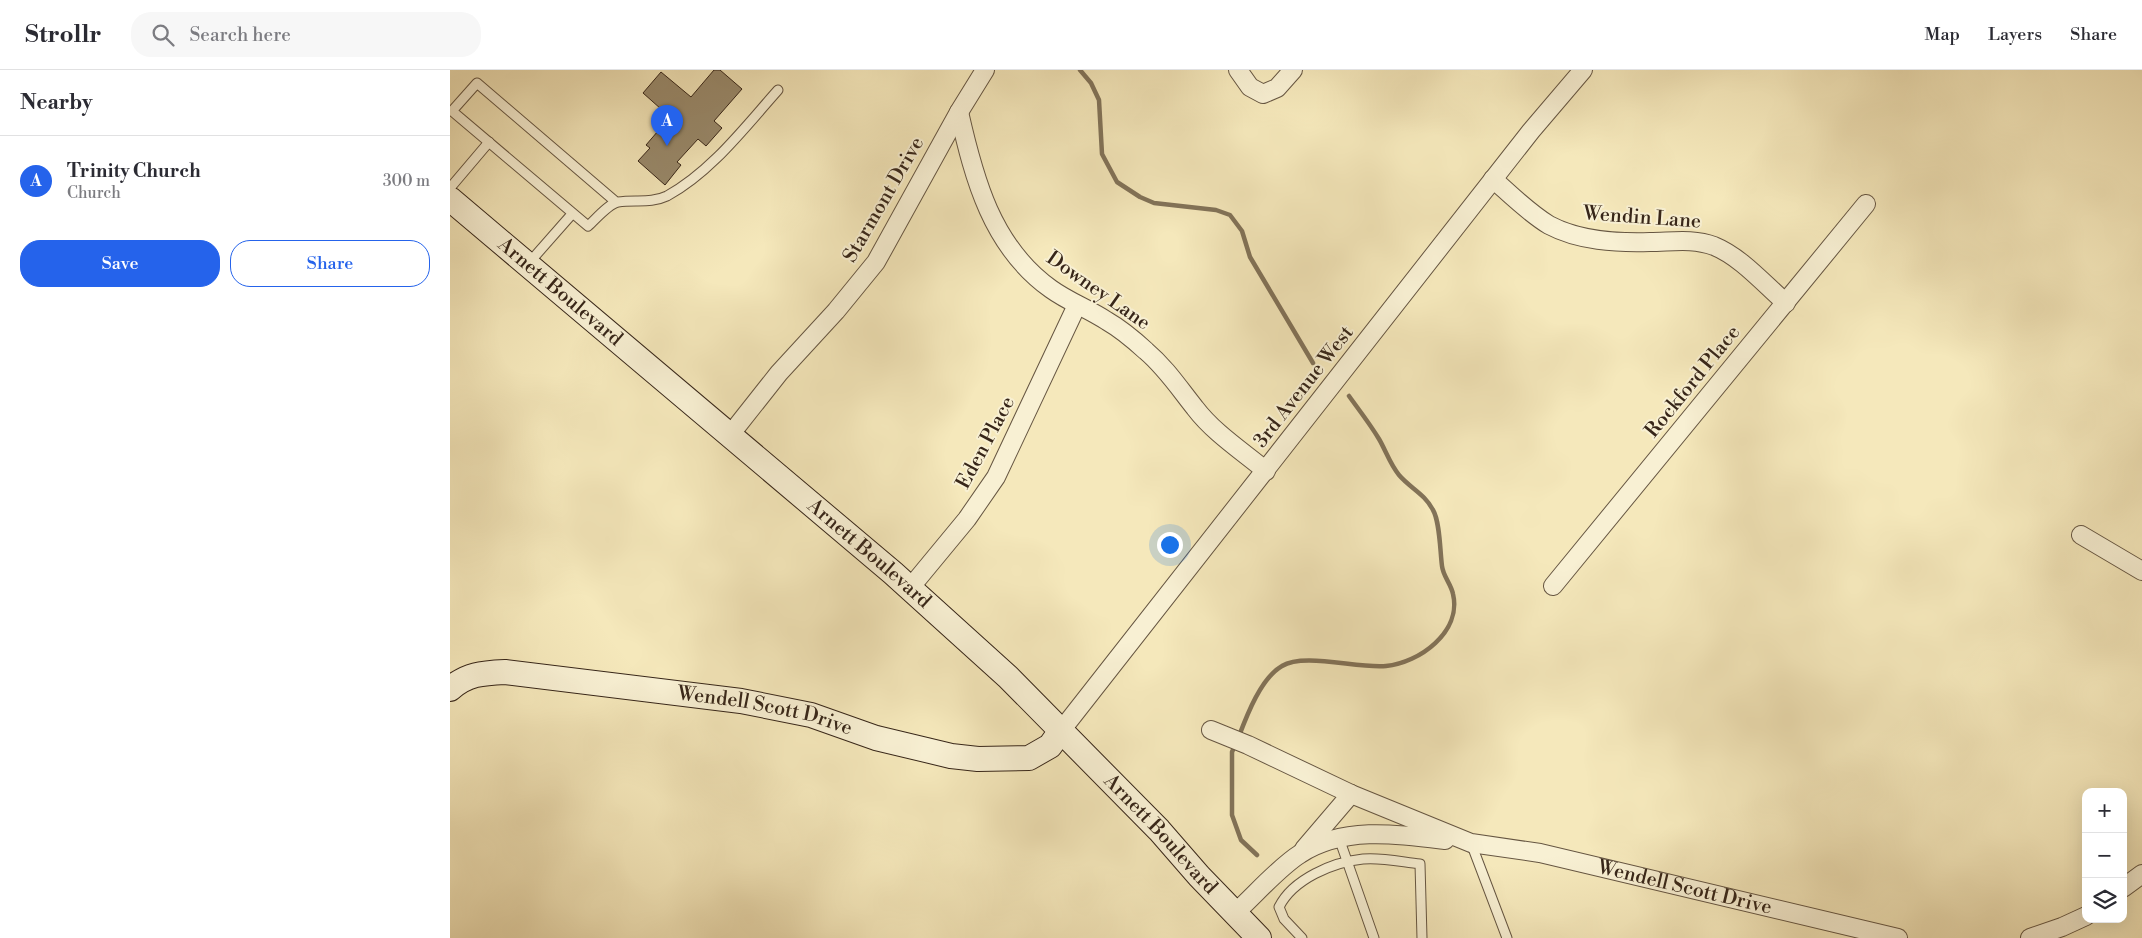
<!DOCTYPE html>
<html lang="en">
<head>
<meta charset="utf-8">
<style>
	body { margin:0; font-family:"Libre Bodoni",serif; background:#f7f7f7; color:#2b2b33 }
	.controls { position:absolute; right:15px; bottom:15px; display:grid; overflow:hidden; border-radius:10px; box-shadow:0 5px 20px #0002 }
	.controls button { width:45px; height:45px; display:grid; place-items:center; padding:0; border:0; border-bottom:1px solid #e1e1e2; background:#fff; color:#2b2b33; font:25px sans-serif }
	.you { position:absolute; left:719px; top:474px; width:18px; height:18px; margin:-12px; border:4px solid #fff; border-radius:50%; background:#1a73e8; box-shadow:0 0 0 8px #1a73e833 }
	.badge { display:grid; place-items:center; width:32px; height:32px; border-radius:50%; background:#2563eb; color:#fff; font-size:16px; font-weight:700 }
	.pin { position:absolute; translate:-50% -41px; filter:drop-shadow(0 1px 2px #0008) }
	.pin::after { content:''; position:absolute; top:26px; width:18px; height:15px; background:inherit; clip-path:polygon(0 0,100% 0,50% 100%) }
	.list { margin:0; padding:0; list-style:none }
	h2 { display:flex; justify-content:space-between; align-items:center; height:65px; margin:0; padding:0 20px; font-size:21px }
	h2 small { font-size:16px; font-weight:400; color:#7c7c81 }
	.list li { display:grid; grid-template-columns:32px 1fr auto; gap:15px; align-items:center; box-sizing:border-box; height:90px; padding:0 20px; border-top:1px solid #e1e1e2 }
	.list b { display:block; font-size:19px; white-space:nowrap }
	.list p { margin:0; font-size:16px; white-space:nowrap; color:#7c7c81 }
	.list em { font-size:16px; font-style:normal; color:#7c7c81 }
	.actions { display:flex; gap:10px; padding:15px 20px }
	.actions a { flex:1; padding:11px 0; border:1px solid #2563eb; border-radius:20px; text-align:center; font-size:18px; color:#2563eb }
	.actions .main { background:#2563eb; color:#fff }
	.icon { flex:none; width:28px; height:28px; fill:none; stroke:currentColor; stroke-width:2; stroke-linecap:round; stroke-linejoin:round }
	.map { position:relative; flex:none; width:1692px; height:868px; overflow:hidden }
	header { display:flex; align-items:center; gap:30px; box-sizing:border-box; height:70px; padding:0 25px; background:#fff; border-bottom:1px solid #e1e1e2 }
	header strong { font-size:24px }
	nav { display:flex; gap:28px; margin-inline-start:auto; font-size:18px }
	.search { width:350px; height:45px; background:#f7f7f7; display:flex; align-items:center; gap:12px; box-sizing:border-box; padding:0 18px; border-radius:20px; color:#7c7c81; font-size:19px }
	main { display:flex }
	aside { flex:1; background:#fff }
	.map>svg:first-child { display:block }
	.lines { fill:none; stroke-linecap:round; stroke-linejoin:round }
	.stream { stroke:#827359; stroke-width:4.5 }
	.building { fill:#9a8b6d; stroke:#372619 }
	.lane-casing { stroke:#665642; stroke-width:11 }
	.street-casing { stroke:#665642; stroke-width:20 }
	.secondary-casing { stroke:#372619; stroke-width:26 }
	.lane { stroke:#f8f0d3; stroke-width:9 }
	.street { stroke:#f8f0d3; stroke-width:18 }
	.secondary { stroke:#f8f0d3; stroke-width:24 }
	.labels { text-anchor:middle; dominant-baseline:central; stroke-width:4; stroke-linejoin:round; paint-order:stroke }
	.street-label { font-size:20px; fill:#372619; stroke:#f8f0d3 }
</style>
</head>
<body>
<header>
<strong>Strollr</strong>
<div class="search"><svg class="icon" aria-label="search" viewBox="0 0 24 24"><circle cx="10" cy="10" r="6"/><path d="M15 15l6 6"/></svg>Search here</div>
<nav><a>Map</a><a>Layers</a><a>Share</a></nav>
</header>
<main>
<aside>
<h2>Nearby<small></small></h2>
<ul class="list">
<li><span class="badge">A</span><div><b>Trinity Church</b><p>Church</p></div><em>300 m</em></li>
</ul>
<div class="actions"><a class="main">Save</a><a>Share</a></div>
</aside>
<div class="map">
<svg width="1692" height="868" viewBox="0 0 1692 868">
	<rect width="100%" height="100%" fill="#f5e8bb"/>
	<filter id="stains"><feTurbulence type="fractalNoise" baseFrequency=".004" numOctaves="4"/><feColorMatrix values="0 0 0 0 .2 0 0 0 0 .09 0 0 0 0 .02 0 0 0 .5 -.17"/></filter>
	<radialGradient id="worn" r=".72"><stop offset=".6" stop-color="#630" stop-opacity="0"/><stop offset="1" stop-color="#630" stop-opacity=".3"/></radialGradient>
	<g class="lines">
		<g class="stream">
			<polyline points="630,0 641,13 649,30 652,84 667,112 690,127 704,133 766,140 780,145 792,161 800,187 863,293"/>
			<path d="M789,666C797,645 811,608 832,596C854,582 908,599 936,596C969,593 1012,562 1003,524C1001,514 993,506 992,496C990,481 990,452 983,440C975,424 960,418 949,405C940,394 936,381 929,369C920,354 909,340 899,326"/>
			<polyline points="786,673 782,682 782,745 791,770 807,785"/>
		</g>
	</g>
	<polygon class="building" points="264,0 270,0 292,19 264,51 272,58 256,76 248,69 227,92 231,95 215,115 188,91 200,78 196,75 220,47 193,23 211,2 241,27"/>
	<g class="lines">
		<g class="lane-casing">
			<g id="lane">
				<polyline points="0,118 39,72"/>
				<path d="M166,132L27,13L2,41L138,156C145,150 158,134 168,132C185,129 200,134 217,126C261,102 295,57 328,20"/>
				<polyline points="78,194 122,144"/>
				<polyline points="889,768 924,868"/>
				<polyline points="1021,773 1057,868"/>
				<path d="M852,868L834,849L829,837C843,809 883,792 913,789C930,787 952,792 970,794L972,868"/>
			</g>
		</g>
		<g class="street-casing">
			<g id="street">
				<polyline points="788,0 800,17 813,24 827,18 843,0"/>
				<path d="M509,42C524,109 542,177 601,219C619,232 639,239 657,251C671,259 684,270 696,281C716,298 729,318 745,338C764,363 792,381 816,401"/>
				<path d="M1043,109C1061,125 1079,143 1099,155C1129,171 1166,173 1200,172C1221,172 1243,168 1264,176C1291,187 1314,214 1336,233"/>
				<polyline points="280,365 329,303 386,241 426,192 509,42 535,0"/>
				<polyline points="1631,465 1692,501"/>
				<polyline points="1103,516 1416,134"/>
				<polyline points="460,518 517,449 546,407 627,235"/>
				<path id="s1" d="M761,660L798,675L901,724L1021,773L1090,783L1448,868"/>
				<polyline points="610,662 1081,61 1133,0"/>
				<polyline points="854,779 901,724"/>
				<polyline points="1673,818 1692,804"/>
				<path d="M785,843C805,825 829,797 850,784C893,756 948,764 995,770"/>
				<polyline points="1580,868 1612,857 1636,846"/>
			</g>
		</g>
		<g class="secondary-casing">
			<g id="secondary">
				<path id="s2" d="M0,129L443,503L558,607L709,760L749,806L809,868"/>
				<path id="s3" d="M0,619C17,604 32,603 55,602L291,631L361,645L426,668L501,686L528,689L579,688L600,676L610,662"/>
			</g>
		</g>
		<use href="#lane" class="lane"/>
		<use href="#street" class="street"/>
		<use href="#secondary" class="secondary"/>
	</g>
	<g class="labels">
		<g class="street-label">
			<text transform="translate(434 130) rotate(-60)">Starmont Drive</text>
			<text transform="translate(1192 148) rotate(4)">Wendin Lane</text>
			<text transform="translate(648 221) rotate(35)">Downey Lane</text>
			<text stroke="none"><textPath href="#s2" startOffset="144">Arnett Boulevard</textPath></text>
			<text transform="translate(1243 312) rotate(-51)">Rockford Place</text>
			<text transform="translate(854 317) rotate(-52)">3rd Avenue West</text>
			<text transform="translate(536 373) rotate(-62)">Eden Place</text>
			<text stroke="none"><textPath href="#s2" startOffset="549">Arnett Boulevard</textPath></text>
			<text stroke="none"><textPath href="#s3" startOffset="322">Wendell Scott Drive</textPath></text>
			<text stroke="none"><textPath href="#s2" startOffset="954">Arnett Boulevard</textPath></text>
			<text stroke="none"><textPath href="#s1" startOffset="502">Wendell Scott Drive</textPath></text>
		</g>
	</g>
	<rect width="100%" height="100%" filter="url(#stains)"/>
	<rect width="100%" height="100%" fill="url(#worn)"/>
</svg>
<div class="controls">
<button>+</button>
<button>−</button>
<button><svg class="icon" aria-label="layers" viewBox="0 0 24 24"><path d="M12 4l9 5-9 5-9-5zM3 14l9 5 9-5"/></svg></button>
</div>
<div class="you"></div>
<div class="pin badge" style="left:217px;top:76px">A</div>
</div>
</main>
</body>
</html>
